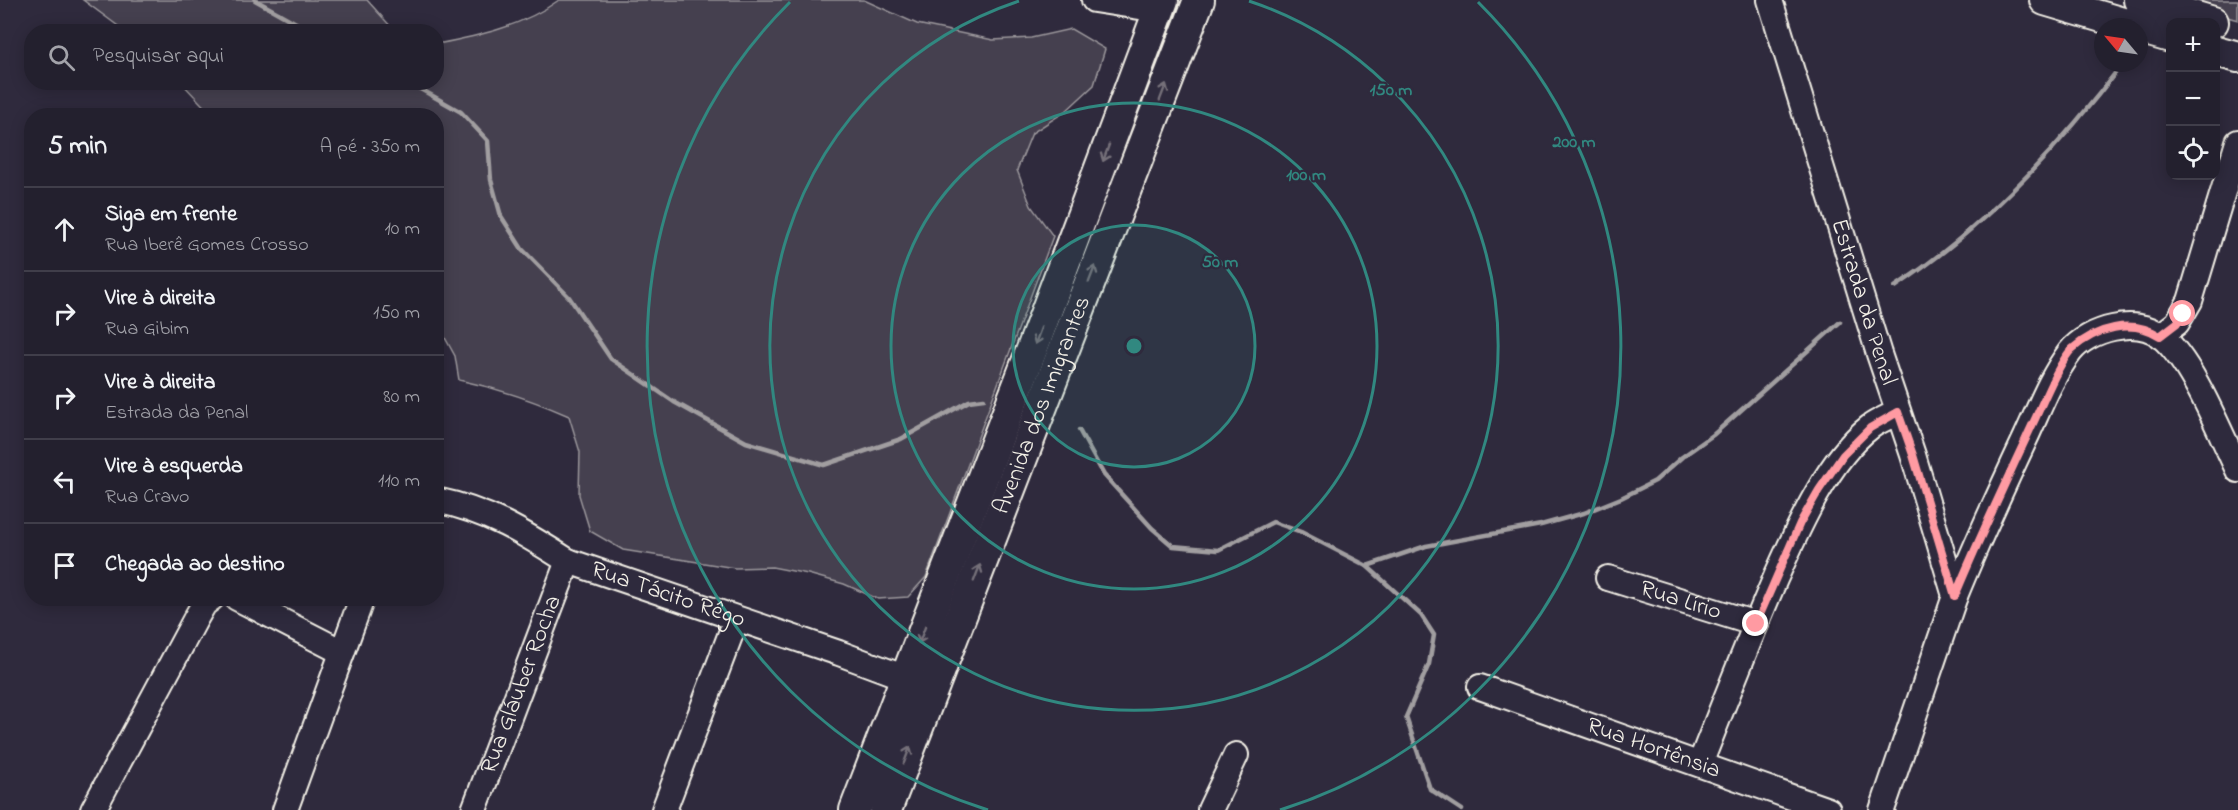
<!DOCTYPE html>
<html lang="pt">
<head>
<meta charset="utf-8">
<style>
	body { margin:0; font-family:"Indie Flower",sans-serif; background:#2b2836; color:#f1f3f6 }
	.controls { position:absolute; right:18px; top:18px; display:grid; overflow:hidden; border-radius:12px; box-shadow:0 3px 15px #0003 }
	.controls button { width:54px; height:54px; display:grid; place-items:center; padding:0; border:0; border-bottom:2px solid #403e4a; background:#23202e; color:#f1f3f6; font:30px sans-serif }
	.compass { position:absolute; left:2094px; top:18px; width:54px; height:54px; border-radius:50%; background:#23202e; box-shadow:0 3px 15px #0003; rotate:299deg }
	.stop { position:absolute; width:18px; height:18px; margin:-14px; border:4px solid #ff9aa2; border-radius:50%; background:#fff }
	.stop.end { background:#ff9aa2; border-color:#fff; box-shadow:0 2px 6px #0008 }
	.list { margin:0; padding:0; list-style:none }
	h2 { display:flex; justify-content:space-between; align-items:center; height:78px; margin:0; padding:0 24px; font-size:26px }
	h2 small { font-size:20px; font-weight:400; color:#a3a3aa }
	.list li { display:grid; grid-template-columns:39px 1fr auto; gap:18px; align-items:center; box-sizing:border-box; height:84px; padding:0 24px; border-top:2px solid #403e4a }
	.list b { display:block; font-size:22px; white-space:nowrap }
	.list p { margin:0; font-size:20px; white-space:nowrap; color:#a3a3aa }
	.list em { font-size:20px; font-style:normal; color:#a3a3aa }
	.icon { flex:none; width:33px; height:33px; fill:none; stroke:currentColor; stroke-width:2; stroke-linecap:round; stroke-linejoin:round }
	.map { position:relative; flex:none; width:2238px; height:810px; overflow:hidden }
	.search { position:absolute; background:#23202e; box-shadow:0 3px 15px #0003; left:24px; top:24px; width:420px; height:66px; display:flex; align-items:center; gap:15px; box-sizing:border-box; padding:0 21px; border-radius:24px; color:#a3a3aa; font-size:22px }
	.panel { position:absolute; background:#23202e; box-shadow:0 3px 15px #0003; left:24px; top:108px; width:420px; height:498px; border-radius:24px }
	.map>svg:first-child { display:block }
	.green { fill:#454050; stroke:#9c989c; stroke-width:1.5 }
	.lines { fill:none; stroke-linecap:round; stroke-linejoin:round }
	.stream { stroke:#a19ea0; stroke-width:4.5 }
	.minor-casing { stroke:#f4f1e8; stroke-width:28 }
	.major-casing { stroke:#f4f1e8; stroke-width:34 }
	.minor { stroke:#2f2a3d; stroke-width:24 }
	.major { stroke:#2f2a3d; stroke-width:30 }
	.oneway { stroke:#747079 }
	.route { stroke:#ff9aa2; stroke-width:8 }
	.ring { fill:none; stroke:#318880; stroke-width:3 }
	.labels { text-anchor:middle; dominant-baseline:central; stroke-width:4.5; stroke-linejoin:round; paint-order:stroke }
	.street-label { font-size:24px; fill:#f4f1e8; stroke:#2f2a3d }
	.centre { fill:#318880; stroke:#2f2a3d; stroke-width:3 }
	.ring-label { font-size:18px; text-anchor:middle; font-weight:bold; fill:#318880; stroke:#2f2a3d; stroke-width:4.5; stroke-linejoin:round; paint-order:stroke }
</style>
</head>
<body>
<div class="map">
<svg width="2238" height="810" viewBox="0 0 2238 810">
	<rect width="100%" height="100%" fill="#2f2a3d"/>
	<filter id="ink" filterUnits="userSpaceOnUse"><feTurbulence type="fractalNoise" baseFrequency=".0167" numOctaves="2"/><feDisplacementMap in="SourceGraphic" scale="12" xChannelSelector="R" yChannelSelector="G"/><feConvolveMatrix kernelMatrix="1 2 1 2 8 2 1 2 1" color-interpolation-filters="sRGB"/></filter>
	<g filter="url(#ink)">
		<g class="green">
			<polygon points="83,0 367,0 392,28 399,31 125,31"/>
			<path d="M559,0H864L917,24L993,40L1031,38L1071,29L1105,49L1094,85L1066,111L1032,133L1017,170L1031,206L1053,236L926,577L908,597L878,599L844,584L808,574L772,567L735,568L623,550L590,531L579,495L580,452L569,416C533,400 497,388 459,380L455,356L437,323L436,116L212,115L182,83L436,82L437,44C479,36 523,26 559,0Z"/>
			<polygon points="2180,0 2238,0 2238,20 2188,6"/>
		</g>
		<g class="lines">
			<g class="stream">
				<polyline points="255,0 312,32"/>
				<polyline points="408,82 461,112 488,141 491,180 501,216 522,249 569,297 611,359 674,402 746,442 824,465 901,439 969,401 984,399"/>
				<path d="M1895,287C1984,228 2059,148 2123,63"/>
				<polyline points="1079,430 1104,475 1152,528 1173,546 1218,550 1273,522 1301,532 1367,566 1421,615 1434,635 1429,664 1406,717 1430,789 1462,810"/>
				<polyline points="1367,566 1426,546 1541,525 1584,513 1621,498 1655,481 1682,457 1713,435 1840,322"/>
			</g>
			<g class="minor-casing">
				<g id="minor">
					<polyline points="1094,0 1159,10"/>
					<path id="s1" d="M1770,0L1879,354L1913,455L1955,596L1882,810"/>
					<polyline points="2160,336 2177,323 2190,301 2238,142"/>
					<path id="s2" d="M436,500C489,511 524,533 568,561L839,653L906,678"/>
					<path id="s3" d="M1608,578L1756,624"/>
					<path d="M1955,596C1977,542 2001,490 2026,437C2039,409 2051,377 2070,352C2088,329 2137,316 2161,336C2193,363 2219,431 2238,470"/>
					<polyline points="237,598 342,652"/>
					<path id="s4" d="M1480,687L1828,810"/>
					<path d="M1700,764C1725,701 1749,639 1776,577C1797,530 1828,459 1870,427C1878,421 1889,417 1898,412"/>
					<polyline points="93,810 196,618 204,604 212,598"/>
					<polyline points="285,810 362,598"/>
					<path id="s5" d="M474,810L568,561"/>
					<polyline points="664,810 736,620"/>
					<polyline points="1210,810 1236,755"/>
				</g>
			</g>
			<g class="major-casing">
				<g id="major">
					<polyline points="2045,0 2136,27"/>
					<polyline points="2139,0 2213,22"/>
					<polyline points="2139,28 2170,37"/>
					<polyline points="2216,51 2238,57"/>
					<polyline points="855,810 1034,344 1163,0"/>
					<path id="s6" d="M886,810L1199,0"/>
				</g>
			</g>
			<use href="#minor" class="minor"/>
			<use href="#major" class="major"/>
		</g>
		<defs><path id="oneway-shaft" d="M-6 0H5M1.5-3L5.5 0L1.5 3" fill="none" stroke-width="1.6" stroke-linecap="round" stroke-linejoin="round" transform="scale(1.5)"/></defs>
		<g class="oneway">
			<use href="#oneway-shaft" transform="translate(1163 92) rotate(-69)"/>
			<use href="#oneway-shaft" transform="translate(1106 153) rotate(110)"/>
			<use href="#oneway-shaft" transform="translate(1092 274) rotate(-69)"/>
			<use href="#oneway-shaft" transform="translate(1038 336) rotate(110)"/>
			<use href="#oneway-shaft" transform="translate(977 573) rotate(-69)"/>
			<use href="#oneway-shaft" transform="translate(922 635) rotate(111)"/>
			<use href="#oneway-shaft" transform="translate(907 755) rotate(-69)"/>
		</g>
	</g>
	<g class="lines" filter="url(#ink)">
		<path class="route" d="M1756,624L1800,523L1819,490L1843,455L1870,428L1898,412L1913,455L1955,596C1980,536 2008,477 2036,417C2044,400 2059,362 2072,349C2096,328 2131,318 2160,336L2177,323L2183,314"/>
	</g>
	<circle cx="1134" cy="346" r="121" fill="#318880" fill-opacity=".12"/>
	<g class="ring">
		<circle cx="1134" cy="346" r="121"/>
		<circle cx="1134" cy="346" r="243"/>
		<path d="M1249 1A364 364 0 1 1 1019 1"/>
		<path d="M988 810A486 486 0 0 1 790 2M1478 2A486 486 0 0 1 1280 810"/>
	</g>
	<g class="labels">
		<g class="street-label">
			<text stroke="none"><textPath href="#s1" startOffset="316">Estrada da Penal</textPath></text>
			<text stroke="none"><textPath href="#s6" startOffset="434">Avenida dos Imigrantes</textPath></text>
			<text stroke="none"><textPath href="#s2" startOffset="252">Rua Tácito Rêgo</textPath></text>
			<text stroke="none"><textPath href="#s3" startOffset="76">Rua Lírio</textPath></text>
			<text stroke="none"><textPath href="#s5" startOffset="134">Rua Gláuber Rocha</textPath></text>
			<text stroke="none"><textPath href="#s4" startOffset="184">Rua Hortênsia</textPath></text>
		</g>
	</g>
	<circle cx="1134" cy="346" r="9" class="centre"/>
	<g class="ring-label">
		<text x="1391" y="95">150 m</text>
		<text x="1574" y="147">200 m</text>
		<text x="1306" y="180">100 m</text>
		<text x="1220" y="267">50 m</text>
	</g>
</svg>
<div class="controls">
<button>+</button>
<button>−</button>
<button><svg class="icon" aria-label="locate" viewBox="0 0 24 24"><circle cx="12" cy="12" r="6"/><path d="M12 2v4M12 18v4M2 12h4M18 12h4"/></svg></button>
</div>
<svg class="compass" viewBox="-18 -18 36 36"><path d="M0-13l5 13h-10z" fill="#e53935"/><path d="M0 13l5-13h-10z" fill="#a3a3aa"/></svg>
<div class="stop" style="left:2183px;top:314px"></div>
<div class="stop end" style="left:1756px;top:624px"></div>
<div class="search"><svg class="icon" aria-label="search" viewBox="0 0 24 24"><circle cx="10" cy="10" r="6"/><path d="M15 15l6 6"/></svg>Pesquisar aqui</div>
<section class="panel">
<h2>5 min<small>A pé · 350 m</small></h2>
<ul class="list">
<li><svg class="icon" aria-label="ahead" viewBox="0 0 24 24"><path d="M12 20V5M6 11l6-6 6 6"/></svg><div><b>Siga em frente</b><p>Rua Iberê Gomes Crosso</p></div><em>10 m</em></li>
<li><svg class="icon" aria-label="right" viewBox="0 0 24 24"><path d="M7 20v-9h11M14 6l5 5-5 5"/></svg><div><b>Vire à direita</b><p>Rua Gibim</p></div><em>150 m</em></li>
<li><svg class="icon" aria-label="right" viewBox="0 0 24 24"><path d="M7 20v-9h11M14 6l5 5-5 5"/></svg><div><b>Vire à direita</b><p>Estrada da Penal</p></div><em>80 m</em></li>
<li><svg class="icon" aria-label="left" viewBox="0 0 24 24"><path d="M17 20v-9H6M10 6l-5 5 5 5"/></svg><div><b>Vire à esquerda</b><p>Rua Cravo</p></div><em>110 m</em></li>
<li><svg class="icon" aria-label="arrive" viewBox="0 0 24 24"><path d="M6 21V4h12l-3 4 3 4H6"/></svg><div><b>Chegada ao destino</b></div></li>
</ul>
</section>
</div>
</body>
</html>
